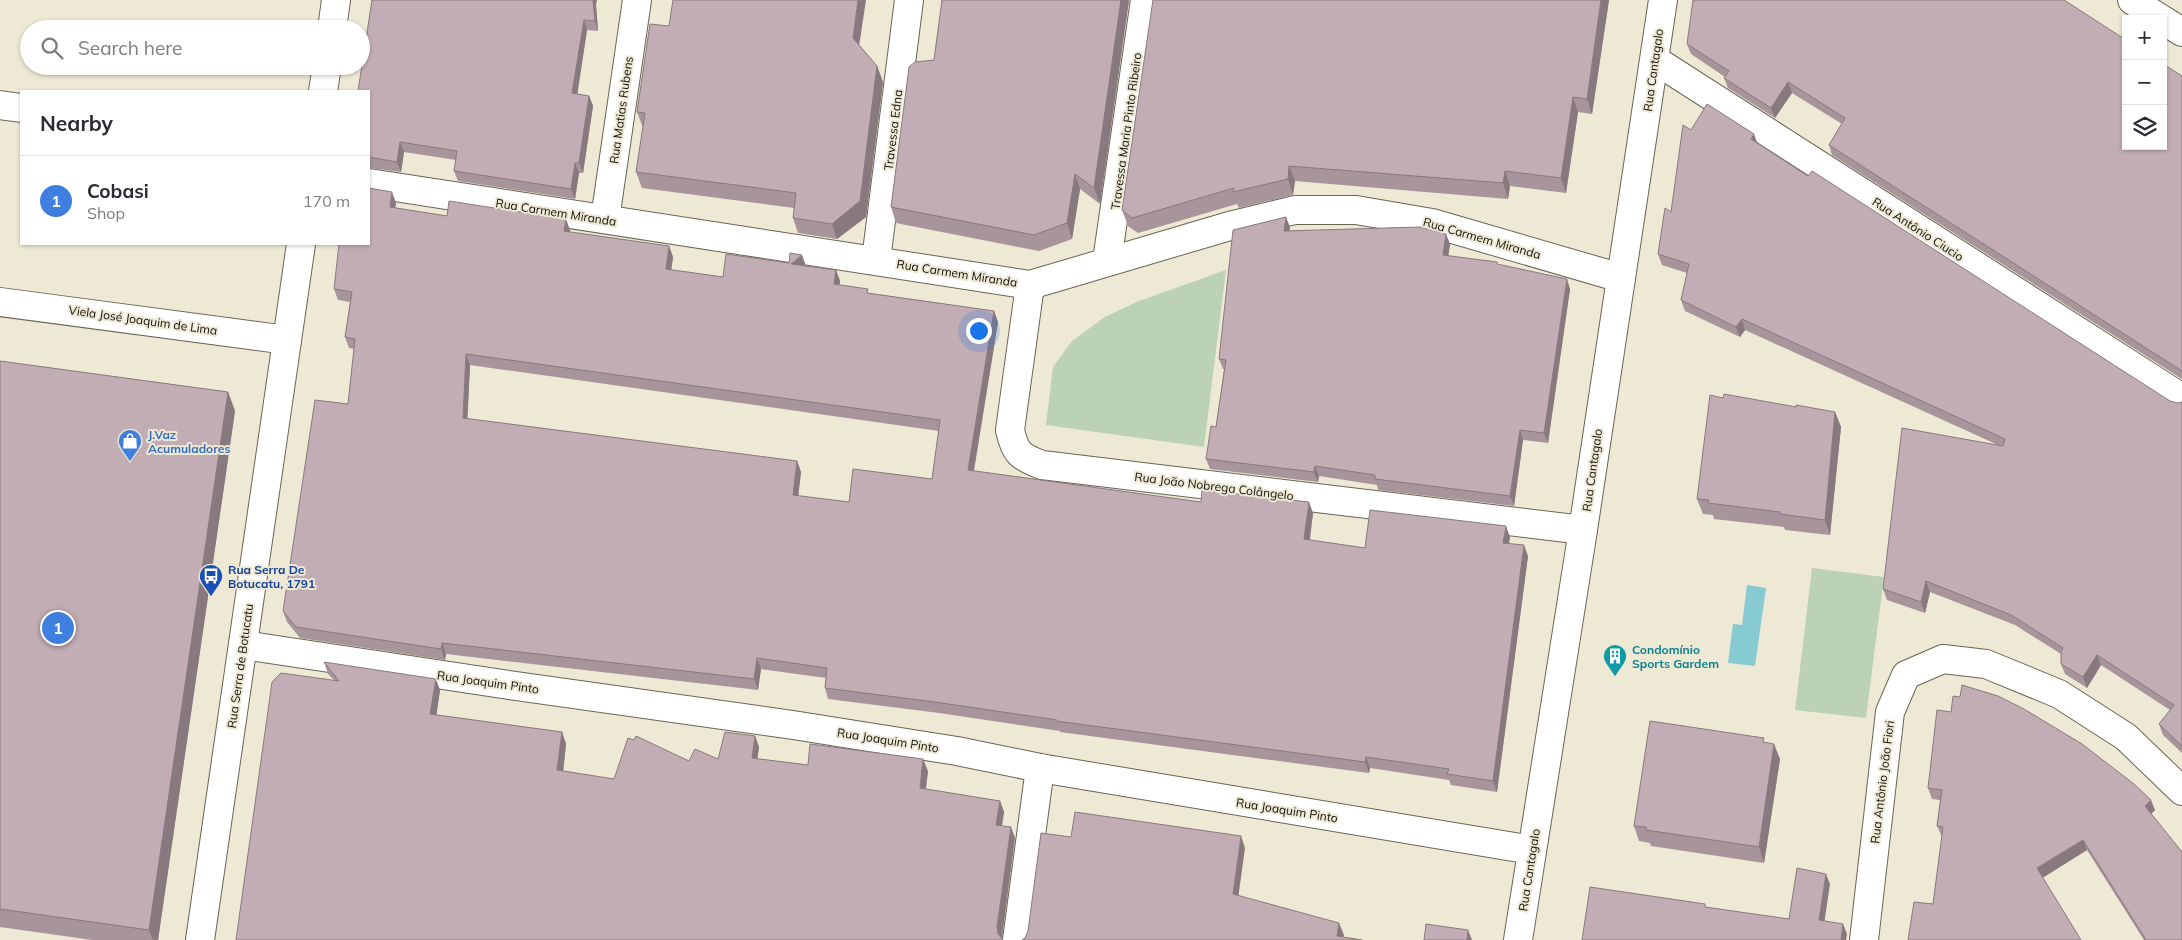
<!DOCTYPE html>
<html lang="en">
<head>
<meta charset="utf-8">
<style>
	body { margin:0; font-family:Mulish,sans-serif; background:#f7f7f7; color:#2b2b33 }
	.controls { position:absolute; right:15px; top:15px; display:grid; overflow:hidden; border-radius:0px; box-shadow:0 1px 4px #0004 }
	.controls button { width:45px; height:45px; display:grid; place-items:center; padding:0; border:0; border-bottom:1px solid #e1e1e2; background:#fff; color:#2b2b33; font:25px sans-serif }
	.you { position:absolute; left:978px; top:330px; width:18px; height:18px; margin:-12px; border:4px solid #fff; border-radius:50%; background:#1a73e8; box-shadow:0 0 0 8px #1a73e833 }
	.badge { display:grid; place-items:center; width:32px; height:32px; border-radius:50%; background:#db2777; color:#fff; font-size:16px; font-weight:700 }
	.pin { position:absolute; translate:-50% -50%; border:2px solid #fff; box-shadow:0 1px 5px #0006 }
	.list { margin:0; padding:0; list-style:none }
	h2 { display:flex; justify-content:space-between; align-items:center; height:65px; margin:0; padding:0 20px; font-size:21px }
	h2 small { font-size:16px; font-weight:400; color:#7c7c81 }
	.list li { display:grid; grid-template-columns:32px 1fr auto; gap:15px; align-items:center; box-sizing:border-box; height:90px; padding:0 20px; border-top:1px solid #e1e1e2 }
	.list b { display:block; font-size:19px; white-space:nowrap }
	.list p { margin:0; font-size:16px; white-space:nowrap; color:#7c7c81 }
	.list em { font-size:16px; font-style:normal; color:#7c7c81 }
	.icon { flex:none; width:28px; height:28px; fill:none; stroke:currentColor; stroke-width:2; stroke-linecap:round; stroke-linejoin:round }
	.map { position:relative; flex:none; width:2182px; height:940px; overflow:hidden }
	.search { position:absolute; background:#fff; box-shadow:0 1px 4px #0004; left:20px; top:20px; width:350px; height:55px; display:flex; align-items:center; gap:12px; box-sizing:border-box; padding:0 18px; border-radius:28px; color:#7c7c81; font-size:19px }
	.panel { position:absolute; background:#fff; box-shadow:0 1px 4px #0004; left:20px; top:90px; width:350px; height:155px; border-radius:0px }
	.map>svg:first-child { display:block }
	.green { fill:#bbd2b7 }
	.water { fill:#87cad1 }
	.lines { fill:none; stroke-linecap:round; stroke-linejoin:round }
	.minor-casing { stroke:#696554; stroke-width:30 }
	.minor { stroke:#fff; stroke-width:28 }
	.wall { fill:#a7959b; fill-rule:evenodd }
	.shaded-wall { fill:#88797e }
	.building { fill:#c2adb4; stroke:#88797e; fill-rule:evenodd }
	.labels { text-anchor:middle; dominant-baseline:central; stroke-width:4; stroke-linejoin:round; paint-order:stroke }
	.street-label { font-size:12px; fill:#13110b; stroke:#ede9d5 }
	.shop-label { font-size:12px; font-weight:bold; fill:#366cbe; stroke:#ede9d5; text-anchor:start }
	.transit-label { font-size:12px; font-weight:bold; fill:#164399; stroke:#ede9d5; text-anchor:start }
	.culture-label { font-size:12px; font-weight:bold; fill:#0d838f; stroke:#ede9d5; text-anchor:start }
</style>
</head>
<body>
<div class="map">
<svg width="2182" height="940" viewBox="0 0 2182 940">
	<rect width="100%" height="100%" fill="#ede9d5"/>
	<g class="green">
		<polygon points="1226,270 1204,447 1046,425 1053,367 1072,341 1105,317 1139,301"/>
		<polygon points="1812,568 1884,577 1866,718 1795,710"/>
	</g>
	<polygon class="water" points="1747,585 1766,588 1755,666 1728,663 1733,624 1742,625"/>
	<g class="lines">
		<g class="minor-casing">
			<g id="minor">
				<polyline points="2132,0 2161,19"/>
				<polyline points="2163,20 2182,32"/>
				<polyline points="332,29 336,0"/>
				<polyline points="1655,60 2182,398"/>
				<polyline points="323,91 327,66"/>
				<polyline points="0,105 21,108"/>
				<polyline points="369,183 1030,285 1233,225 1295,210 1356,210 1432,223 1621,278"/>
				<polyline points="605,219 637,0"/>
				<polyline points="876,260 909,0"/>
				<polyline points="1107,261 1145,0"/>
				<path d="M1030,285L1010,430C1015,453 1020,457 1042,465L1583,530"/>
				<polyline points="0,302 287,340"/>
				<polyline points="243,645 509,685 793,725 957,751 1040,768 1532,850"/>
				<polyline points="200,940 301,244"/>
				<polyline points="1017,940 1040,768"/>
				<polyline points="1518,940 1583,530 1663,0"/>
				<polyline points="1864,940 1890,712 1906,675 1943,659 1986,664 2059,694 2126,737 2182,791"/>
			</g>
		</g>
		<use href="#minor" class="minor"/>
	</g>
	<g class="wall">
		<polygon points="942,0 1129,0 1100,204 1080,189 1072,239 1039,251 896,223 891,207 934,60"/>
		<polygon points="1609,0 1592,114 1578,112 1566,193 1510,186 1508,199 1295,181 1293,195 1239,208 1237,204 1138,233 1128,226 1122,210"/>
		<polygon points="596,5 598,31 587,30 577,94 589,96 593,106 583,173 579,173 575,199 458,181 454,171 456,160 404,152 401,172 369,168 369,91"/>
		<polygon points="669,26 859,45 877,66 883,82 866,217 837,239 798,233 793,218 794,208 642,188 636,172 643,128 637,112"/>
		<polygon points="1687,44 2182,76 2182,379 1832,155 1829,145 1842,124 1792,93 1775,118 1728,88 1724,78 1725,77 1691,54"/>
		<polygon points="1691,130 1757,143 1808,176 2170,401 2177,403 2182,402 2182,753 2163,735 2159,724 2170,710 2101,665 2087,688 2065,674 2061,664 2061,654 2015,625 1930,592 1925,613 1887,600 1883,589 1998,445 1745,330 1740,337 1685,311 1681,300 1687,273 1662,265 1658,254 1671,212"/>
		<path d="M396,203L395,208L447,216L570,230L569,232L669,246L673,257L671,270L723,277L806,266L836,270L840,281V285L869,293L994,311L998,322L974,471L1201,502L1313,513L1310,540L1365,548L1510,537L1509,543L1528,556L1497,792L1451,785L1449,780L1370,768L1369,773L1060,732V731L939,713L828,699L825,688L826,678L761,669L758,690L446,654L445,660L300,638L287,622L283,611L348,404L354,349L349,348L345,337L350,302L338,300L334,289ZM470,365L939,431L932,479L849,502L798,496L801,472L797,461L467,419Z"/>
		<polygon points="1290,227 1289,231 1450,244 1448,256 1498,265 1570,289 1548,443 1523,440 1514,506 1378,490 1377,485 1319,476 1318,482 1210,469 1206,459 1216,427 1224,369 1223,369 1219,359"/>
		<polygon points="0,361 228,392 235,411 158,940 92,940 0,927"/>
		<polygon points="1723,398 1835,412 1841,427 1830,535 1785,530 1784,527 1714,519 1713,515 1703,514 1697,499"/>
		<polygon points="324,662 440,690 436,715 562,732 566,744 563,771 614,779 689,761 718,759 755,736 759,747 757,759 808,765 928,771 926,789 1000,801 1004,812 1002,826 1015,838 236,940 334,680 328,674"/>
		<polygon points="1765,742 1780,759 1764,863 1651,846 1650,843 1639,841 1634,826"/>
		<polygon points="1928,788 2155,810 2151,814 2182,940 2144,940 2087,850 2043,877 1933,904 1942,837 1937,826 1940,800 1932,799"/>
	</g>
	<g class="shaded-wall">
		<polygon points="593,0 597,0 596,5 598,31 595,21"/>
		<polygon points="858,0 866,0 858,53 853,38"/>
		<polygon points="1121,0 1129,0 1100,204 1094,188"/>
		<polygon points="1601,0 1609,0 1592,114 1587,99"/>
		<polygon points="584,20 587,30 576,103 572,93"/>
		<polygon points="877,66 883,82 866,217 837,239 832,224"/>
		<polygon points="1788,82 1792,93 1775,118 1771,108"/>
		<polygon points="589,96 593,106 583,173 579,163"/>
		<polygon points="1573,97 1578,112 1566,193 1561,178"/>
		<polygon points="1754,134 1758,145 1751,139"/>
		<polygon points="400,142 404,152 401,172 397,162"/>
		<polygon points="575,163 579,173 575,199 571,189"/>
		<polygon points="1289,166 1295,181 1293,195 1288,179"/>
		<polygon points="1505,171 1510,186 1508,199 1503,183"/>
		<polygon points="1075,174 1080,189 1072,239 1067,223"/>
		<polygon points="392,192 396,203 394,218 390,207"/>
		<polygon points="1286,217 1290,227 1288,241 1284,231"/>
		<polygon points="566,219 570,230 568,242 564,231"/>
		<polygon points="1446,234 1450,244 1447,265 1443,255"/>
		<polygon points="669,246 673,257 670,280 666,269"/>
		<polygon points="802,255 806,266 791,264"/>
		<polygon points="836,270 840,281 838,295 834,284"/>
		<polygon points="1567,279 1570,289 1548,443 1544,433"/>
		<polygon points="994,311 998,322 972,481 968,470"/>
		<polygon points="1742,319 1745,330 1740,337 1736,327"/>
		<polygon points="466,354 470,365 467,429 463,418"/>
		<polygon points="228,392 235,411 158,940 153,940 149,930"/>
		<polygon points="1835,412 1841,427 1830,535 1825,520"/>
		<polygon points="1520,430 1523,440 1514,506 1510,496"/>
		<polygon points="797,461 801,472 797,506 793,495"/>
		<polygon points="1315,466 1319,476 1318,482 1314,472"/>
		<polygon points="1309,502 1313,513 1308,550 1304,539"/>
		<polygon points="1506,526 1510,537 1507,554 1503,543"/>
		<polygon points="1524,545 1528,556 1497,792 1493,781"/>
		<polygon points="1926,581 1930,592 1925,613 1921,602"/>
		<polygon points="442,643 446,654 445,660 441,649"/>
		<polygon points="2097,655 2101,665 2087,688 2083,677"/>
		<polygon points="757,658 761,669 758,690 754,679"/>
		<polygon points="436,679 440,690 435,726 430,714"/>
		<polygon points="562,732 566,744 562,782 557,770"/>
		<polygon points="755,736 759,747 756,770 752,758"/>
		<polygon points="1774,744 1780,759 1764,863 1759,847"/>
		<polygon points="1366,757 1370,768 1369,773 1365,762"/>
		<polygon points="923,759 928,771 924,800 920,788"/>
		<polygon points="2151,800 2155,810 2149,816 2145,806"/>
		<polygon points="1000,801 1004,812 1000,836 996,825"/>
		<polygon points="1011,827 1015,838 1002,938 998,934 997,927"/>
		<polygon points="1241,836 1245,848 1237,906 1233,894"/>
		<polygon points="2083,840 2087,850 2041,879 2037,868"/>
		<polygon points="1826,874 1830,884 1823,931 1819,920"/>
		<polygon points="1339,923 1344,935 1343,940 1337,936"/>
		<polygon points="1843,924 1847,934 1846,940 1841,940"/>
		<polygon points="1468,930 1472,940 1467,940"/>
	</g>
	<g class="building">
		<polygon points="372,0 593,0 595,21 584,20 572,93 589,96 579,163 575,163 571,189 454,171 457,151 400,142 397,162 369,157 369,91 358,91"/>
		<polygon points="673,0 858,0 853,38 877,66 860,201 832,224 793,218 796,193 636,172 645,113 637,112 650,24 669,26"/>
		<polygon points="942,0 1121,0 1094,188 1075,174 1067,223 1034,235 891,207 909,67 915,62 934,60"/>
		<polygon points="1153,0 1601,0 1587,99 1573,97 1561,178 1505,171 1503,183 1289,166 1288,179 1233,192 1234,188 1132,218 1122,210"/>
		<polygon points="1693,0 2064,0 2126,40 2126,146 2163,146 2163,64 2182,76 2182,371 1829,145 1845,118 1788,82 1771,108 1724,78 1729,71 1687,44"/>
		<polygon points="1707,104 1754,134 1751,139 1808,176 1812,171 2170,401 2177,403 2182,402 2182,746 2159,724 2174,705 2097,655 2083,677 2061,664 2061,652 2063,648 2011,615 1926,581 1921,602 1883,589 1902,428 2003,446 2005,439 1742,319 1736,327 1681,300 1689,264 1658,254 1665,208 1671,212 1683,125 1691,130"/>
		<path d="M369,188L392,192L390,207L447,216L449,201L566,219L564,231L669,246L666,269L723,277L726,254L789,263L790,253L802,255L791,264L836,270L834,284L868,289L867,293L994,311L968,470L1201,502L1202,490L1309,502L1304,539L1365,548L1370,510L1506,526L1503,543L1524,545L1493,781L1447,774L1449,769L1366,757L1365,762L1056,721L1057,720L935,702L825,688L827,668L757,658L754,679L442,643L441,649L296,627L283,611L315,400L348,404L355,339L345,337L352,292L334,289L339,244H369ZM466,354L940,420L932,479L853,469L849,502L793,495L797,461L463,418Z"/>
		<polygon points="1286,217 1284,231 1420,227 1446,234 1443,255 1497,262 1497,264 1567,279 1544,433 1520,430 1510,496 1375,479 1375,475 1315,466 1314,472 1206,459 1211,426 1216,427 1226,360 1219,359 1233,230"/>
		<polygon points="0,361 228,392 149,930 0,909"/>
		<polygon points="1724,394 1796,407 1796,405 1835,412 1825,520 1780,514 1780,512 1708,503 1709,500 1697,499 1710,395 1723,398"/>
		<polygon points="324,662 436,679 430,714 562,732 557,770 614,779 628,738 634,740 636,736 689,761 695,749 718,759 725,732 755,736 752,758 808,765 810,744 923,759 920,788 1000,801 996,825 1011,827 997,927 998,934 1003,940 236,940 272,682 281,673 339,681"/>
		<polygon points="1962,685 1998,696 2024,709 2082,744 2134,784 2151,800 2145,806 2182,852 2182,940 2146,940 2083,840 2037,868 2081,940 1908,940 1914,902 1933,904 1943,827 1937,826 1942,790 1928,788 1937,710 1951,712 1953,696 1960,697"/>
		<polygon points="1650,721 1764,738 1763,742 1774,744 1759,847 1646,830 1646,827 1634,826"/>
		<polygon points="1075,812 1241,836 1233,894 1339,923 1337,936 1362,940 1022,940 1025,938 1028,931 1041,833 1071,837"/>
		<polygon points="1797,868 1826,874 1819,920 1843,924 1841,940 1582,940 1590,887 1705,904 1705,907 1789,919"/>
		<polygon points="1426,924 1468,930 1467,940 1424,940"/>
	</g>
	<defs>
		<g id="shop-pin" transform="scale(1.25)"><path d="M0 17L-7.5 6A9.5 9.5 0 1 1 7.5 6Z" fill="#3f7fe0" stroke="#ede9d5"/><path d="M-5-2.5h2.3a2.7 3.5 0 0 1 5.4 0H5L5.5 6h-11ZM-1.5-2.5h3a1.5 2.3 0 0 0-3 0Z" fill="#fff"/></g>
		<g id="bus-pin" transform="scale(1.25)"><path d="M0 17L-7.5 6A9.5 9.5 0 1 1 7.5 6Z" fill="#1a4fb4" stroke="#ede9d5"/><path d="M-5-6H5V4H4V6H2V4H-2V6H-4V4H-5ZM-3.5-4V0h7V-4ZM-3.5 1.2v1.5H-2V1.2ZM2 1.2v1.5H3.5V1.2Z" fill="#fff"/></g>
		<g id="building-pin" transform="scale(1.25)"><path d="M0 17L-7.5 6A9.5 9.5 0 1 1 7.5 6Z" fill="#0f9aa8" stroke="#ede9d5"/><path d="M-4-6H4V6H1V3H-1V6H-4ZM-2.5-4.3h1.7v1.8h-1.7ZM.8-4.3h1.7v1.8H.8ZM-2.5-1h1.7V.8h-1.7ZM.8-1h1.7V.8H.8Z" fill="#fff"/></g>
	</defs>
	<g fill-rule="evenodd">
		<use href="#shop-pin" x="130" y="441"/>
		<use href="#bus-pin" x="211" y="576"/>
		<use href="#building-pin" x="1615" y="656"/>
	</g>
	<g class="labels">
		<g class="street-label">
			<text transform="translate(1653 70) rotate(-82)">Rua Cantagalo</text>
			<text transform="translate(621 110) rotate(-82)">Rua Matias Rubens</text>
			<text transform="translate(893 130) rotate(-83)">Travessa Edna</text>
			<text transform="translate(1126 131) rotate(-82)">Travessa Maria Pinto Ribeiro</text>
			<text transform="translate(556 212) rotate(9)">Rua Carmem Miranda</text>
			<text transform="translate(1918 229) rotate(33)">Rua Antônio Ciucio</text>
			<text transform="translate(1482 238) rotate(16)">Rua Carmem Miranda</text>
			<text transform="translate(957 273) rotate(9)">Rua Carmem Miranda</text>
			<text transform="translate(143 320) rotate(8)">Viela José Joaquim de Lima</text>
			<text transform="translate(1592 470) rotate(-82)">Rua Cantagalo</text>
			<text transform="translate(1214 486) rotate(7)">Rua João Nobrega Colângelo</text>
			<text transform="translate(240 666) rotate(-82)">Rua Serra de Botucatu</text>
			<text transform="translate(488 682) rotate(8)">Rua Joaquim Pinto</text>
			<text transform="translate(888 740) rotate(9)">Rua Joaquim Pinto</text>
			<text transform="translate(1882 782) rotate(-83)">Rua Antônio João Fiori</text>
			<text transform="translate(1287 810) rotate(9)">Rua Joaquim Pinto</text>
			<text transform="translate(1529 870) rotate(-81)">Rua Cantagalo</text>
		</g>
		<g class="shop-label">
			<text x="148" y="434">J.Vaz<tspan x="148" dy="14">Acumuladores</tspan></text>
		</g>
		<g class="transit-label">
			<text x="228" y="569">Rua Serra De<tspan x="228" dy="14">Botucatu, 1791</tspan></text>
		</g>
		<g class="culture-label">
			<text x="1632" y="649">Condomínio<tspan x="1632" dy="14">Sports Gardem</tspan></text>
		</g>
	</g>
</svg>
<div class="controls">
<button>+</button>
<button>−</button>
<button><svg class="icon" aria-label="layers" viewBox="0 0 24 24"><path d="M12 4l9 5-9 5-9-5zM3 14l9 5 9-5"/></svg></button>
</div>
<div class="you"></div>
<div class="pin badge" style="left:58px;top:628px;background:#3f7fe0">1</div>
<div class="search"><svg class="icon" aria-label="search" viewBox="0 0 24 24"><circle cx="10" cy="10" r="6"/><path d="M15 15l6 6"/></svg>Search here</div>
<section class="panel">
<h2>Nearby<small></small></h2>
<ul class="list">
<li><span class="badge" style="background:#3f7fe0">1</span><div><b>Cobasi</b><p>Shop</p></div><em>170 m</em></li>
</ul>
</section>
</div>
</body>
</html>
